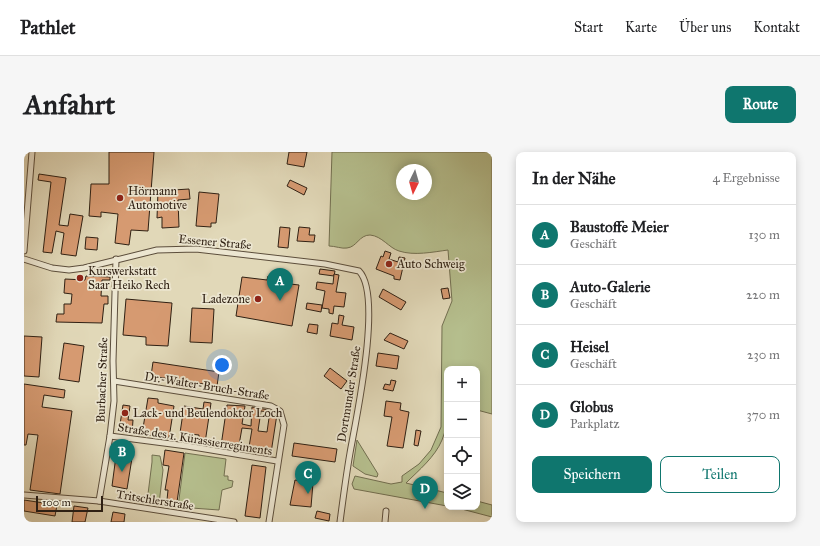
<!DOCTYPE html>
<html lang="de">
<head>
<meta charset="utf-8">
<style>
	body { margin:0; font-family:"IM FELL Great Primer",serif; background:#f6f6f6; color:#202124 }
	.controls { position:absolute; right:12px; bottom:12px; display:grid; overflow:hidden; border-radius:8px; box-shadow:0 2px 10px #0003 }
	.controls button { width:36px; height:36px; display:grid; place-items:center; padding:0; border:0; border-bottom:1px solid #e0e0e0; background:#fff; color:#202124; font:20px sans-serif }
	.compass { position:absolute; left:372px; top:12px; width:36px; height:36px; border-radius:50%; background:#fff; box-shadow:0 2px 10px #0003; rotate:185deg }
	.scale { position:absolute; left:12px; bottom:10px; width:67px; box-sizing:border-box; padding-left:4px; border:2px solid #2f2013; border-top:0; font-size:11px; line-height:14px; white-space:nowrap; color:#2f2013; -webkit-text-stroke:3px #ece6d1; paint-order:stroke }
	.you { position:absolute; left:198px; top:213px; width:14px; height:14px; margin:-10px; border:3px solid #fff; border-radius:50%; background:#1a73e8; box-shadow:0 0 0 6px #1a73e833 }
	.badge { display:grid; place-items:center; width:26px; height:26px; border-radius:50%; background:#0f766e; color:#fff; font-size:13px; font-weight:700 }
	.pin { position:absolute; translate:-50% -33px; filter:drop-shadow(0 1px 2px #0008) }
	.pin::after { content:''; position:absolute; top:21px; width:14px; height:12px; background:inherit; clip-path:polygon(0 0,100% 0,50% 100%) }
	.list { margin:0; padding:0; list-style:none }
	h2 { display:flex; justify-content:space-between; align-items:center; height:52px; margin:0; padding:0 16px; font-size:17px }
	h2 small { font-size:13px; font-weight:400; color:#757577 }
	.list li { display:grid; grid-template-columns:26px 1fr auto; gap:12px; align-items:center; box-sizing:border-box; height:60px; padding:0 16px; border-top:1px solid #e0e0e0 }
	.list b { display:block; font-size:15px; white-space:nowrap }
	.list p { margin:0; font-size:13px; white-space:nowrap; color:#757577 }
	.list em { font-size:13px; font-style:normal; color:#757577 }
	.actions { display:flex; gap:8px; padding:12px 16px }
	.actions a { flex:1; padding:9px 0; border:1px solid #0f766e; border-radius:8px; text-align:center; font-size:14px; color:#0f766e }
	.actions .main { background:#0f766e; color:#fff }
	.icon { flex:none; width:22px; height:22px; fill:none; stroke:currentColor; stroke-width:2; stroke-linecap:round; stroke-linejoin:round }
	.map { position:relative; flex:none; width:468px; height:370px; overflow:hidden; border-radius:8px }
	header { display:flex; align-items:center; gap:24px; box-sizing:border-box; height:56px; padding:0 20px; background:#fff; border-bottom:1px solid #e0e0e0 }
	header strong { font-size:19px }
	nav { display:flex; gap:22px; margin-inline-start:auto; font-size:14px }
	.intro { display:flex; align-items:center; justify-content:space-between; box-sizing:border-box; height:96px; padding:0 24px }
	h1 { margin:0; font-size:28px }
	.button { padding:10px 18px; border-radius:8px; background:#0f766e; color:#fff; font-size:14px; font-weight:700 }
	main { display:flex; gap:24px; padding:0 24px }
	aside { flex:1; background:#fff; border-radius:8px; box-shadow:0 2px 10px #0003 }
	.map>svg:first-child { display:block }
	.green { fill:#b5be8d; stroke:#726f50; fill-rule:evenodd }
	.building { fill:#d69a71; stroke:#2f2013 }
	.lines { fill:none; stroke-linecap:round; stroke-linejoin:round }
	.street-casing { stroke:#5c4e3c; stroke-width:7 }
	.street { stroke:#ece6d1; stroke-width:5 }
	.poi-dot { fill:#8f2418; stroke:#ece6d1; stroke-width:1.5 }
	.labels { text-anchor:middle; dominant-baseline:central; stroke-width:3.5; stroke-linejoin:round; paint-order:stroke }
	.poi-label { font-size:12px; fill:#2f2013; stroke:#ece6d1; text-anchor:start }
	.street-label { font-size:12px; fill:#2f2013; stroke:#ece6d1 }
</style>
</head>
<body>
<header>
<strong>Pathlet</strong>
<nav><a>Start</a><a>Karte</a><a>Über uns</a><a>Kontakt</a></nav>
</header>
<div class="intro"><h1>Anfahrt</h1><a class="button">Route</a></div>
<main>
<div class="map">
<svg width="468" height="370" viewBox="0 0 468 370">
	<rect width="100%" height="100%" fill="#e1d8b8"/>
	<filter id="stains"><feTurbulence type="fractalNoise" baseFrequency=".005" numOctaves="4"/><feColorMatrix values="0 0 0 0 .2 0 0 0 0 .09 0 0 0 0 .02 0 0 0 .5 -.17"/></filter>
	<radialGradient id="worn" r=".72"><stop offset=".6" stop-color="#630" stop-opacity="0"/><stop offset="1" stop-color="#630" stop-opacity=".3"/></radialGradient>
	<g class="green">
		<path d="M308,0H468V262L453,258V217H423C423,239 427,268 418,288C411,305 395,318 382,331L423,341V354L330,337L328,332L331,324L367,332L378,330V324L395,312L407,298L417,275L418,174L428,149L424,98C409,100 390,104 375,99C365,96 358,84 346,83C335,83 333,95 323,96C318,97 311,94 305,94ZM378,18H402V42H378Z"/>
		<polygon points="333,288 354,322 353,325 341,322 329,314"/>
		<polygon points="161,301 202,307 200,324 204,324 204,328 209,329 208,335 198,338 195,358 154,355"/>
		<polygon points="128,303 136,304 139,318 135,352 125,352 123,350 128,310"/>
		<polygon points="453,349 468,353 468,365 430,355 453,355"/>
	</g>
	<g class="building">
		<polygon points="85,0 130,0 124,79 107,78 105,93 91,91 94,62 77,60 77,65 65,64 67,32 85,32"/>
		<polygon points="265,0 283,0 280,15 263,12"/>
		<polygon points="15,22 42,26 35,73 44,74 46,62 59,64 52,104 37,102 40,81 32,79 28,101 19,100 27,30 14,28"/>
		<polygon points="266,28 283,36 280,43 263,34"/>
		<polygon points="165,37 166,47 154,48 155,75 138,76 138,65 133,66 134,39"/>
		<polygon points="175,40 195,42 192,71 187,71 187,75 172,74"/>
		<polygon points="256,75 266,76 264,96 254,95"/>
		<polygon points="275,75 286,76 285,83 291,83 290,90 273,89"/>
		<polygon points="62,85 74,86 73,98 61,97"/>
		<polygon points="361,99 367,101 365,107 374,110 375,105 381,106 376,128 370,127 370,124 352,117 357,104 359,105"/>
		<polygon points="296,117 311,119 310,124 295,122"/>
		<polygon points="310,122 315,123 312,140 322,141 320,155 310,154 309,162 305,161 305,157 298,156 301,139 292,137 293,130 309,132"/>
		<polygon points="62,124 86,125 86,128 78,128 77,144 84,144 84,152 80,152 78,171 32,170 33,162 40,162 40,152 47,152 48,142 40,141 41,127 61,128"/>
		<polygon points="244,124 258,126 258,131 275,133 268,174 212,164 218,125 243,128"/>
		<polygon points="424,136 426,146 419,147 417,137"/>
		<polygon points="359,137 382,150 377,158 355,145"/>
		<polygon points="102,147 148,151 144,194 122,193 122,185 99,183"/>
		<polygon points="283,151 298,153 297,160 282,157"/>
		<polygon points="168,156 190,157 188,191 166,190"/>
		<polygon points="315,163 320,164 318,173 330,175 328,188 306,184 308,171 314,172"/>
		<polygon points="285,172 294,173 293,182 283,180"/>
		<polygon points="366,181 384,189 380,197 360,188"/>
		<polygon points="0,184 18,185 15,225 0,224"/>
		<polygon points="40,191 60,194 55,230 35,227"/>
		<polygon points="354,201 375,204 373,217 352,214"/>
		<polygon points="129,210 195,220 193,234 127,224"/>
		<polygon points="306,216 323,229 317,237 300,224"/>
		<polygon points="367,228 372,229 369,239 359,237 361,232 366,233"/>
		<polygon points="0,232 41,238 40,246 20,243 18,255 48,259 36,342 6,338 14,283 4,282 2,293 0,293"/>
		<polygon points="124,246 134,247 134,251 150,254 145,286 118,282"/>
		<polygon points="362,249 377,251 376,258 385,260 379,296 363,294 368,265 360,264"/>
		<polygon points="180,250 187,251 181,291 174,290 175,283 156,281 160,254 179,257"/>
		<polygon points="99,253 106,254 104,268 109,268 108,281 95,279"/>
		<polygon points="203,253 221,254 218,272 227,274 228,255 245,258 244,260 237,259 234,279 243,280 246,259 253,262 247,301 240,300 240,297 225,295 228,277 218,276 215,293 222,293 221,297 197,294"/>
		<polygon points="392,278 397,279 394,294 390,293"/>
		<polygon points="270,291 313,297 311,310 268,304"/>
		<polygon points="141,298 160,301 153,350 143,348 144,338 141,338 145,314 139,313"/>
		<polygon points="92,304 108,306 103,337 88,334"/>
		<polygon points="228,313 242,315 236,366 221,364"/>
		<polygon points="271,328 289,331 287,355 266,353"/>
		<polygon points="0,348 33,353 31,364 0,359"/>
		<polygon points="50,354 64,356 61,370 48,370"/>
		<polygon points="293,359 306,362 305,369 291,366"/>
		<polygon points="89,360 101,362 100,370 87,370"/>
	</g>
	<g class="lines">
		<g class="street-casing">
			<g id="street">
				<polyline points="0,99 8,0"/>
				<path d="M0,107L28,116L45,118L60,116L133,98L172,97L301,112L335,119C359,143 332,267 326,301C322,324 319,347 316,370"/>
				<polyline points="90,229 235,252 247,254 256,259 260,273 245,370"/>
				<polyline points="86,284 163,294 253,309"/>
				<polyline points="0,343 75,349 210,370"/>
				<polyline points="75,349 86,284 90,249 89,209 92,107"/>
				<polyline points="361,370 362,359"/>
			</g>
		</g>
		<use href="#street" class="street"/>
	</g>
	<g class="poi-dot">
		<circle cx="96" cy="46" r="4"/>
		<circle cx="365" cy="112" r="4"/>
		<circle cx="56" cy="126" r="4"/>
		<circle cx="234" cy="147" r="4"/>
		<circle cx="101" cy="261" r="4"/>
	</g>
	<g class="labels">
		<g class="poi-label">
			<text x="104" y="39">Hörmann<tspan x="104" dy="14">Automotive</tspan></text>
			<text x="373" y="112">Auto Schweig</text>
			<text x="64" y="119">Kurswerkstatt<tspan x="64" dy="14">Saar Heiko Rech</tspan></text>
			<text x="226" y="147" text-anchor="end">Ladezone</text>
			<text x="109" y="261">Lack- und Beulendoktor Loch</text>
		</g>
		<g class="street-label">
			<text transform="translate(191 90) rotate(5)">Essener Straße</text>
			<text transform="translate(78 228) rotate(-88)">Burbacher Straße</text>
			<text transform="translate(183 234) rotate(9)">Dr.-Walter-Bruch-Straße</text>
			<text transform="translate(325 242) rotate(-81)">Dortmunder Straße</text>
			<text transform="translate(171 287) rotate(9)">Straße des 1. Kürassierregiments</text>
			<text transform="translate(131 348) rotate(9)">Tritschlerstraße</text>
		</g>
	</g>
	<rect width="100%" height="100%" filter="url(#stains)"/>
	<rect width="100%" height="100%" fill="url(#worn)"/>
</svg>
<div class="controls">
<button>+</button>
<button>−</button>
<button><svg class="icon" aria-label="locate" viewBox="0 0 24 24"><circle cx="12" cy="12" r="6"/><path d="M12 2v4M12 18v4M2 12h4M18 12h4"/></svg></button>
<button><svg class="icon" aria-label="layers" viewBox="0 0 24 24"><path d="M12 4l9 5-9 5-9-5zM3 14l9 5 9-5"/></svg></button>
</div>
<svg class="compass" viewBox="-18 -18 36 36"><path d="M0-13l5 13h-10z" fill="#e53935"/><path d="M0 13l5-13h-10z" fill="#757577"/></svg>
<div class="scale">100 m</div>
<div class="you"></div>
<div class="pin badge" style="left:256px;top:149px">A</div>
<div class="pin badge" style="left:98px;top:320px">B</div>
<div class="pin badge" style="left:284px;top:342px">C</div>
<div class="pin badge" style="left:401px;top:357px">D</div>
</div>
<aside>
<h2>In der Nähe<small>4 Ergebnisse</small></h2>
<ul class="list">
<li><span class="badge">A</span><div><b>Baustoffe Meier</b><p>Geschäft</p></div><em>130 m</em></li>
<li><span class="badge">B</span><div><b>Auto-Galerie</b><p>Geschäft</p></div><em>220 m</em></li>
<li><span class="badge">C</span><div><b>Heisel</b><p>Geschäft</p></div><em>230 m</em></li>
<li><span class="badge">D</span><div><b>Globus</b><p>Parkplatz</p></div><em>370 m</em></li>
</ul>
<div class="actions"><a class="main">Speichern</a><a>Teilen</a></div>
</aside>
</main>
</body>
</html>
